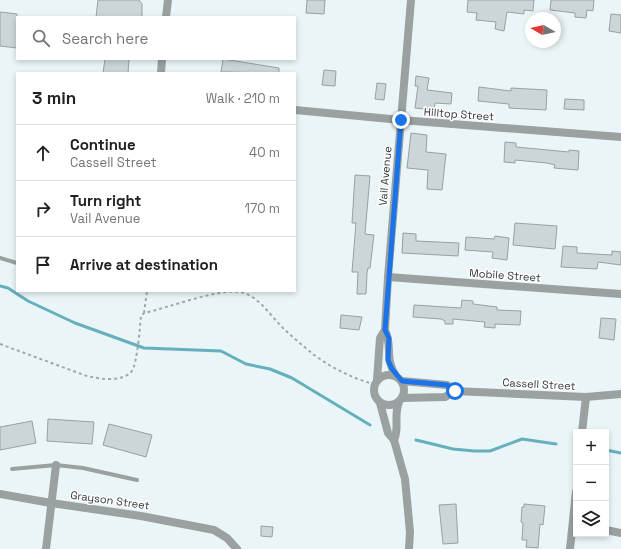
<!DOCTYPE html>
<html lang="en">
<head>
<meta charset="utf-8">
<style>
	body { margin:0; font-family:"Space Grotesk",sans-serif; background:#f2f2f2; color:#202124 }
	.controls { position:absolute; right:12px; bottom:12px; display:grid; overflow:hidden; border-radius:0px; box-shadow:0 2px 6px #0003 }
	.controls button { width:36px; height:36px; display:grid; place-items:center; padding:0; border:0; border-bottom:1px solid #e0e0e0; background:#fff; color:#202124; font:20px sans-serif }
	.compass { position:absolute; left:525px; top:12px; width:36px; height:36px; border-radius:50%; background:#fff; box-shadow:0 2px 6px #0003; rotate:279deg }
	.stop { position:absolute; width:12px; height:12px; margin:-9px; border:3px solid #1a73e8; border-radius:50%; background:#fff }
	.stop.end { background:#1a73e8; border-color:#fff; box-shadow:0 1px 4px #0008 }
	.list { margin:0; padding:0; list-style:none }
	h2 { display:flex; justify-content:space-between; align-items:center; height:52px; margin:0; padding:0 16px; font-size:17px }
	h2 small { font-size:13px; font-weight:400; color:#757577 }
	.list li { display:grid; grid-template-columns:26px 1fr auto; gap:12px; align-items:center; box-sizing:border-box; height:56px; padding:0 16px; border-top:1px solid #e0e0e0 }
	.list b { display:block; font-size:15px; white-space:nowrap }
	.list p { margin:0; font-size:13px; white-space:nowrap; color:#757577 }
	.list em { font-size:13px; font-style:normal; color:#757577 }
	.icon { flex:none; width:22px; height:22px; fill:none; stroke:currentColor; stroke-width:2; stroke-linecap:round; stroke-linejoin:round }
	.map { position:relative; flex:none; width:621px; height:549px; overflow:hidden }
	.search { position:absolute; background:#fff; box-shadow:0 2px 6px #0003; left:16px; top:16px; width:280px; height:44px; display:flex; align-items:center; gap:10px; box-sizing:border-box; padding:0 14px; border-radius:0px; color:#757577; font-size:15px }
	.panel { position:absolute; background:#fff; box-shadow:0 2px 6px #0003; left:16px; top:72px; width:280px; height:220px; border-radius:0px }
	.map>svg:first-child { display:block }
	.lines { fill:none; stroke-linecap:round; stroke-linejoin:round }
	.stream { stroke:#66b0be; stroke-width:3 }
	.building { fill:#cbd6d8; stroke:#97a1a3 }
	.path { stroke:#a0a8aa; stroke-width:2; stroke-dasharray:3 3; stroke-linecap:butt }
	.service { stroke:#9ba0a1; stroke-width:4 }
	.minor { stroke:#9ba0a1; stroke-width:8 }
	.route { stroke:#1a73e8; stroke-width:5 }
	.labels { text-anchor:middle; dominant-baseline:central; stroke-width:3; stroke-linejoin:round; paint-order:stroke }
	.street-label { font-size:11px; fill:#35393a; stroke:#fff }
</style>
</head>
<body>
<div class="map">
<svg width="621" height="549" viewBox="0 0 621 549">
	<rect width="100%" height="100%" fill="#eaf5f7"/>
	<g class="lines">
		<g class="stream">
			<polyline points="0,286 8,288 28,301 75,323 144,348 221,351 246,364 270,369 292,378 370,425"/>
			<polyline points="416,440 453,449 474,451 490,451 522,439 556,444"/>
			<polyline points="606,450 621,453"/>
		</g>
	</g>
	<g class="building">
		<polygon points="98,0 139,0 142,4 142,17 96,17"/>
		<polygon points="307,0 325,0 324,14 306,13"/>
		<polygon points="468,0 534,0 533,11 524,10 524,14 507,12 504,31 495,29 496,22 476,20 477,13 467,12"/>
		<polygon points="551,0 594,0 593,11 587,10 586,18 575,17 575,13 550,10"/>
		<polygon points="0,12 17,14 17,48 0,46"/>
		<polygon points="611,14 621,15 621,33 609,31"/>
		<polygon points="105,59 129,59 128,73 103,73"/>
		<polygon points="223,59 279,68 279,73 221,72"/>
		<polygon points="324,70 336,71 335,86 322,85"/>
		<polygon points="416,76 429,78 427,90 452,93 451,104 435,103 434,110 415,108 418,86 415,86"/>
		<polygon points="377,83 386,84 384,100 375,99"/>
		<polygon points="479,87 511,91 511,88 547,90 546,110 509,108 509,104 478,101"/>
		<polygon points="565,99 584,100 584,110 564,109"/>
		<polygon points="411,133 427,135 426,152 446,154 442,190 427,189 428,170 407,168"/>
		<polygon points="505,142 516,143 516,147 569,152 569,150 579,151 578,170 554,168 555,165 547,163 515,160 515,163 504,162"/>
		<polygon points="355,175 370,176 365,234 374,235 370,268 368,268 367,273 366,294 357,294 358,272 352,272 356,223 352,223"/>
		<polygon points="515,223 557,226 555,249 513,245"/>
		<polygon points="403,233 416,234 416,241 459,243 458,256 402,253"/>
		<polygon points="495,236 509,238 507,260 492,258 493,252 465,250 466,237 494,239"/>
		<polygon points="563,246 577,247 577,253 612,255 612,251 621,252 621,265 598,262 597,269 561,267"/>
		<polygon points="462,300 473,301 473,304 497,307 497,310 521,311 520,325 495,324 495,328 484,327 485,322 453,319 453,324 445,324 445,321 441,319 413,317 414,305 461,308"/>
		<polygon points="341,315 362,317 359,330 340,328"/>
		<polygon points="601,318 616,319 614,340 599,338"/>
		<polygon points="48,419 94,422 92,444 47,441"/>
		<polygon points="32,421 36,443 0,450 0,427"/>
		<polygon points="109,424 152,435 146,457 103,445"/>
		<polygon points="456,504 458,543 443,544 439,505"/>
		<polygon points="524,504 545,506 543,525 540,524 538,548 526,547 527,540 522,540 523,523 521,522 522,507 524,507"/>
		<polygon points="261,526 273,527 272,537 261,536"/>
	</g>
	<g class="lines">
		<g class="path">
			<polyline points="144,313 147,291"/>
			<path d="M0,344L84,375C97,379 122,383 132,371C137,364 140,327 141,316L144,313C168,308 216,289 239,292C257,294 269,314 281,326C291,336 302,345 313,354C330,367 350,377 370,383"/>
		</g>
		<g class="service">
			<polyline points="0,258 17,263"/>
			<polyline points="12,469 56,465 83,468 137,480"/>
		</g>
		<g class="minor">
			<polyline points="166,17 168,0"/>
			<polyline points="161,73 162,59"/>
			<polyline points="295,110 401,120 621,137"/>
			<polyline points="388,277 621,294"/>
			<path d="M385,330C393,347 384,358 396,376"/>
			<circle cx="389" cy="390" r="15"/>
			<polyline points="377,380 380,338 385,330 388,277 411,0"/>
			<polyline points="402,381 447,385 455,391 586,397 621,394"/>
			<polyline points="402,398 445,397 455,391"/>
			<polyline points="380,403 388,433 394,440 405,479 410,532 409,549"/>
			<polyline points="582,432 586,397"/>
			<path d="M394,440C400,427 393,417 399,402"/>
			<polyline points="0,494 51,503 141,516 214,530 227,538 237,549"/>
			<polyline points="606,530 621,533"/>
			<polyline points="46,549 56,465"/>
			<polyline points="570,549 576,492"/>
		</g>
	</g>
	<g class="lines">
		<polyline class="route" points="401,120 385,330 389,338 388,360 392,369 402,381 447,385 455,391"/>
	</g>
	<g class="labels">
		<g class="street-label">
			<text transform="translate(459 114) rotate(4)">Hilltop Street</text>
			<text transform="translate(385 176) rotate(-85)">Vail Avenue</text>
			<text transform="translate(505 275) rotate(4)">Mobile Street</text>
			<text transform="translate(539 384) rotate(3)">Cassell Street</text>
			<text transform="translate(110 500) rotate(8)">Grayson Street</text>
		</g>
	</g>
</svg>
<div class="controls">
<button>+</button>
<button>−</button>
<button><svg class="icon" aria-label="layers" viewBox="0 0 24 24"><path d="M12 4l9 5-9 5-9-5zM3 14l9 5 9-5"/></svg></button>
</div>
<svg class="compass" viewBox="-18 -18 36 36"><path d="M0-13l5 13h-10z" fill="#e53935"/><path d="M0 13l5-13h-10z" fill="#757577"/></svg>
<div class="stop" style="left:455px;top:391px"></div>
<div class="stop end" style="left:401px;top:120px"></div>
<div class="search"><svg class="icon" aria-label="search" viewBox="0 0 24 24"><circle cx="10" cy="10" r="6"/><path d="M15 15l6 6"/></svg>Search here</div>
<section class="panel">
<h2>3 min<small>Walk · 210 m</small></h2>
<ul class="list">
<li><svg class="icon" aria-label="ahead" viewBox="0 0 24 24"><path d="M12 20V5M6 11l6-6 6 6"/></svg><div><b>Continue</b><p>Cassell Street</p></div><em>40 m</em></li>
<li><svg class="icon" aria-label="right" viewBox="0 0 24 24"><path d="M7 20v-9h11M14 6l5 5-5 5"/></svg><div><b>Turn right</b><p>Vail Avenue</p></div><em>170 m</em></li>
<li><svg class="icon" aria-label="arrive" viewBox="0 0 24 24"><path d="M6 21V4h12l-3 4 3 4H6"/></svg><div><b>Arrive at destination</b></div></li>
</ul>
</section>
</div>
</body>
</html>
